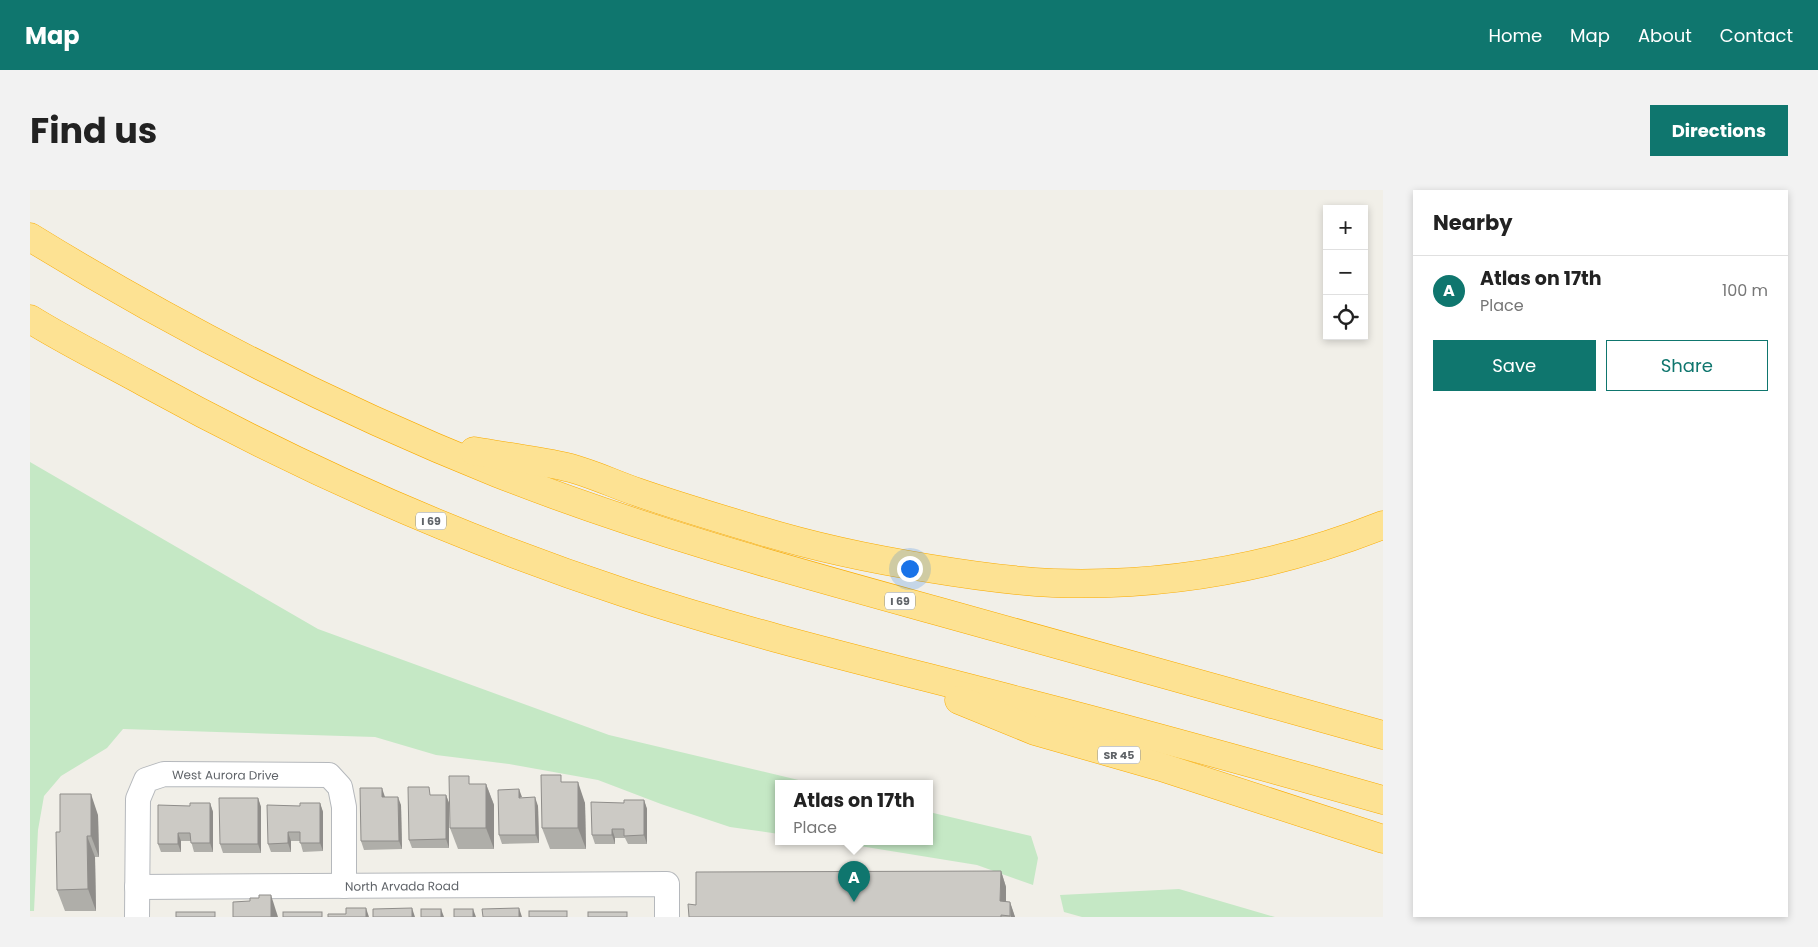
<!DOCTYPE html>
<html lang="en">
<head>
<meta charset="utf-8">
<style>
	body { margin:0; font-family:Poppins,sans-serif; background:#f2f2f2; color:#222 }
	.controls { position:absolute; right:15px; top:15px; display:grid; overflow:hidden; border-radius:0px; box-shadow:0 2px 8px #0003 }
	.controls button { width:45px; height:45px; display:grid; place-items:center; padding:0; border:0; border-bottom:1px solid #e0e0e0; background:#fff; color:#222; font:25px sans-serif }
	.you { position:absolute; left:879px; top:378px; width:18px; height:18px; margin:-12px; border:4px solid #fff; border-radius:50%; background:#1a73e8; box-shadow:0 0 0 8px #1a73e833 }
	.badge { display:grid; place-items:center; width:32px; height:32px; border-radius:50%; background:#0f766e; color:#fff; font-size:16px; font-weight:700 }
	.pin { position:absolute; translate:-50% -41px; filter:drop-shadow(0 1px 2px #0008) }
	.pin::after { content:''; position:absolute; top:26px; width:18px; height:15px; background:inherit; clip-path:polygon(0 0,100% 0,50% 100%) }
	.popup { position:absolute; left:745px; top:590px; width:158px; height:65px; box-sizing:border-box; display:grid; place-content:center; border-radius:0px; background:#fff; filter:drop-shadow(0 1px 4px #0005); font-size:16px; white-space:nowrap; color:#767676 }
	.popup b { font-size:19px; color:#222 }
	.popup::after { content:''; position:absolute; left:50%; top:100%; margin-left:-10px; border:10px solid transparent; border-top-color:#fff }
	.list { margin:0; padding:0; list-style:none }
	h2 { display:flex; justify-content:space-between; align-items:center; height:65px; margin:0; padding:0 20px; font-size:21px }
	h2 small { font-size:16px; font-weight:400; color:#767676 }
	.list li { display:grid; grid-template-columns:32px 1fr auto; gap:15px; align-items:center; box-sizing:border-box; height:70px; padding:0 20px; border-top:1px solid #e0e0e0 }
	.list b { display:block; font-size:19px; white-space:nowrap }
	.list p { margin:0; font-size:16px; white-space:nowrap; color:#767676 }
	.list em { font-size:16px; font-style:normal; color:#767676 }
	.actions { display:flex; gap:10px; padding:15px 20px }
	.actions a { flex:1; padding:11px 0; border:1px solid #0f766e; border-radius:0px; text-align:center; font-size:18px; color:#0f766e }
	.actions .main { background:#0f766e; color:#fff }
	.icon { flex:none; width:28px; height:28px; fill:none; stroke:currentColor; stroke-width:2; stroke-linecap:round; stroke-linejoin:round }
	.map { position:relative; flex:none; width:1353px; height:727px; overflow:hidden; border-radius:0px }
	header { display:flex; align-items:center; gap:30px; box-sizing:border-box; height:70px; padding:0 25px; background:#0f766e; color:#fff }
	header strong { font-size:24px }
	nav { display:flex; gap:28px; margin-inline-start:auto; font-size:18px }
	.intro { display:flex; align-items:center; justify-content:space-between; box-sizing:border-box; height:120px; padding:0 30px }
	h1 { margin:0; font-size:35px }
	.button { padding:12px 22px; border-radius:0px; background:#0f766e; color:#fff; font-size:18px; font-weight:700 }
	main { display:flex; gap:30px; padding:0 30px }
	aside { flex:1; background:#fff; border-radius:0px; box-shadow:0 2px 8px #0003 }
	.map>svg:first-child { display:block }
	.green { fill:#c5e8c5 }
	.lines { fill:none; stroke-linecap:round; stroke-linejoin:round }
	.minor-casing { stroke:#b5b8bc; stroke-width:26 }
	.highway-casing { stroke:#f9ab00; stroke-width:29 }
	.minor { stroke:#fff; stroke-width:24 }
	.highway { stroke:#fde293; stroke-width:28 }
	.wall { fill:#afaea9 }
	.shaded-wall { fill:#8f8d8a }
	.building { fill:#cccac5; stroke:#8f8d8a }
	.labels { text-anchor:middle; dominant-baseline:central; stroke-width:4; stroke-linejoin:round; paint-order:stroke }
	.shield { fill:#fff; stroke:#8f9295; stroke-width:1 }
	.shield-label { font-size:11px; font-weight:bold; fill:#5f6368 }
	.street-label { font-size:12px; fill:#5f6368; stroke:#fff }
</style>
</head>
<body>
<header>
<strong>Map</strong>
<nav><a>Home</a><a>Map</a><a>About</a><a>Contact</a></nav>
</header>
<div class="intro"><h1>Find us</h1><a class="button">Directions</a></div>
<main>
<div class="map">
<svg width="1353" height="727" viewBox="0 0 1353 727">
	<rect width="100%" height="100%" fill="#f1efe8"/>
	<g class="green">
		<polygon points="0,272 288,439 579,545 781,593 749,593 749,644 700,637 631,614 568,590 479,574 406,565 345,547 93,539 77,558 31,586 14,606 8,640 4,721 0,721"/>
		<polygon points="899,622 1001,646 1008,668 1003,695 947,675 799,651 899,651"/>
		<polygon points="1149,699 1245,727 1052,727 1034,722 1030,705"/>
	</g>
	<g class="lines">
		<g class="minor-casing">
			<g id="minor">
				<path id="s1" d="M107,697L637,694V727"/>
				<path id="s2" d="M107,727L108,609L116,590L134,584L299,585L310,597L314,617V696"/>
			</g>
		</g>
		<g class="highway-casing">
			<g id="highway">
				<path d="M0,47C151,140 303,217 467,283C614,341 766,382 918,424C1063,464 1208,505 1353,545"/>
				<path d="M0,129C37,152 76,171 114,192C268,277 430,349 598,404C726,446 859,477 989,511C1111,542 1232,576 1353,610"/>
				<path d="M444,261C473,266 503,270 532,276C557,281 583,294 607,302C647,316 688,328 728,340C784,357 840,369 897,378C939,385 981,391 1023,393C1137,397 1247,377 1353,335"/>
				<polyline points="929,510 1005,541 1131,577 1353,649"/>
			</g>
		</g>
		<use href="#minor" class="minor"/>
		<use href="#highway" class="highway"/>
	</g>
	<g class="wall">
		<polygon points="534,592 555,613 556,659 520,659 512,638"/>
		<polygon points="442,594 456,594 464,615 464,659 428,659 420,638"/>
		<polygon points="402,605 416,605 419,613 419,658 382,658 379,650"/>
		<polygon points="355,607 371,615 372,659 334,660 331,651"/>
		<polygon points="228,608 231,617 231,663 193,663 190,654"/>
		<polygon points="492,608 508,616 509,653 472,654 469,645"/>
		<polygon points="614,610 617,619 617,654 598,654 595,648 585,648 585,654 565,654 562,645 594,613"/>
		<polygon points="180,613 183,622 183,662 164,662 161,651 151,651 151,662 131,662 128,654 160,616"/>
		<polygon points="290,613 293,622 293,661 273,662 270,651 261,651 261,662 241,662 238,654 270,616"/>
		<polygon points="68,625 69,667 65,667 66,721 35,721 27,700"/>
		<polygon points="971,681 976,697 976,712 980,712 985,727 659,727 666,715"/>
	</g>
	<g class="shaded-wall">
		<polygon points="548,592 555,613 556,659 548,638"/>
		<polygon points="456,594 464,615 464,659 456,638"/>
		<polygon points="352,598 355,607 352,607"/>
		<polygon points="489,599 492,607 489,608"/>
		<polygon points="61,604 68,625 69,667 61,646"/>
		<polygon points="416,605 419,613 419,658 416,649"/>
		<polygon points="368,607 371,615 372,659 369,651"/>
		<polygon points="505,607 508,616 509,653 506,645"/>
		<polygon points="228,608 231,617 231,663 228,654"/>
		<polygon points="614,610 617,619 617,654 614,645"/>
		<polygon points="180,613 183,622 183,662 180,653"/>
		<polygon points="290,613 293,622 293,661 290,653"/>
		<polygon points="582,639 585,648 585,654 582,645"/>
		<polygon points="258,642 261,651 261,662 258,653"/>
		<polygon points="148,643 151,651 151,662 148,654"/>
		<polygon points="57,646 65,667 66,721 58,699"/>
		<polygon points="971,681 976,697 976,725 970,711"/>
		<polygon points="241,705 248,727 241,727"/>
		<polygon points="980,712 985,727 981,727"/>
		<polygon points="336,718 339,727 336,727"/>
		<polygon points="382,718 385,727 382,727"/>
		<polygon points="489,718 492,727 489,727"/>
		<polygon points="411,719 414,727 411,727"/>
		<polygon points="443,719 446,727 443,727"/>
	</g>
	<g class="building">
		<polygon points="511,585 531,585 531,592 548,592 548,638 512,638"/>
		<polygon points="419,586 439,586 439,594 456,594 456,638 420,638"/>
		<polygon points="378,597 399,597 400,605 416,605 416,649 379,650"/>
		<polygon points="330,598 352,598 352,607 368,607 369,651 331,651"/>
		<polygon points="489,599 489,608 505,607 506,645 469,645 468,600"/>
		<polygon points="30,604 61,604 61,646 57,646 58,699 27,700 26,642 30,642"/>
		<polygon points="189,608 228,608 228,654 190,654"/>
		<polygon points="594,610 614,610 614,645 594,646 594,639 582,639 582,645 562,645 561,612 594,613"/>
		<polygon points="160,613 180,613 180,653 161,653 160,643 148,643 148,654 128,654 128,615 160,616"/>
		<polygon points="270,613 290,613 290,653 270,653 270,642 258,642 258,653 238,654 237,615 270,616"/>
		<polygon points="971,681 970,711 980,712 980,726 971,725 971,727 659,727 658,714 666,715 666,682"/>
		<polygon points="229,705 241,705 241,727 203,727 203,712 220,711 220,708 229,708"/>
		<polygon points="316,718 336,718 336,727 298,727 298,724 316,724"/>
		<polygon points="382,718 382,727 343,727 343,719"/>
		<polygon points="489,718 489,727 453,727 452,719"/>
		<rect x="391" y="719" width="20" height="8"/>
		<rect x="424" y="719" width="19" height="8"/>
		<rect x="499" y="721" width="38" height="6"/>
		<rect x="146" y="722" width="39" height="5"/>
		<rect x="253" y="722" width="39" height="5"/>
		<rect x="558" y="722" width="39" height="5"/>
	</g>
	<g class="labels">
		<g class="shield">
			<rect x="386" y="322.5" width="30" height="17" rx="4"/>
			<rect x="855" y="402.5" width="30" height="17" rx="4"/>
			<rect x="1068" y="556.5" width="42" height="17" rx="4"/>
		</g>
		<g class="shield-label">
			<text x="401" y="331">I 69</text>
			<text x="870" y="411">I 69</text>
			<text x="1089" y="565">SR 45</text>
		</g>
		<g class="street-label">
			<text stroke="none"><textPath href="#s2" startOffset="219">West Aurora Drive</textPath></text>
			<text stroke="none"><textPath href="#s1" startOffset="265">North Arvada Road</textPath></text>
		</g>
	</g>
</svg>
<div class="controls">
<button>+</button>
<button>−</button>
<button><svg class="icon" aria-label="locate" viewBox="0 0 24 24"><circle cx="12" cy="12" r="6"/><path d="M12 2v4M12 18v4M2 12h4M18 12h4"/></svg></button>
</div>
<div class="you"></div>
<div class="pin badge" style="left:824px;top:712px">A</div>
<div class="popup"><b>Atlas on 17th</b>Place</div>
</div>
<aside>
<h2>Nearby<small></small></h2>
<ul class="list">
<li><span class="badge">A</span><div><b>Atlas on 17th</b><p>Place</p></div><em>100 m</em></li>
</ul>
<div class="actions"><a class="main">Save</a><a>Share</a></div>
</aside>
</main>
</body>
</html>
